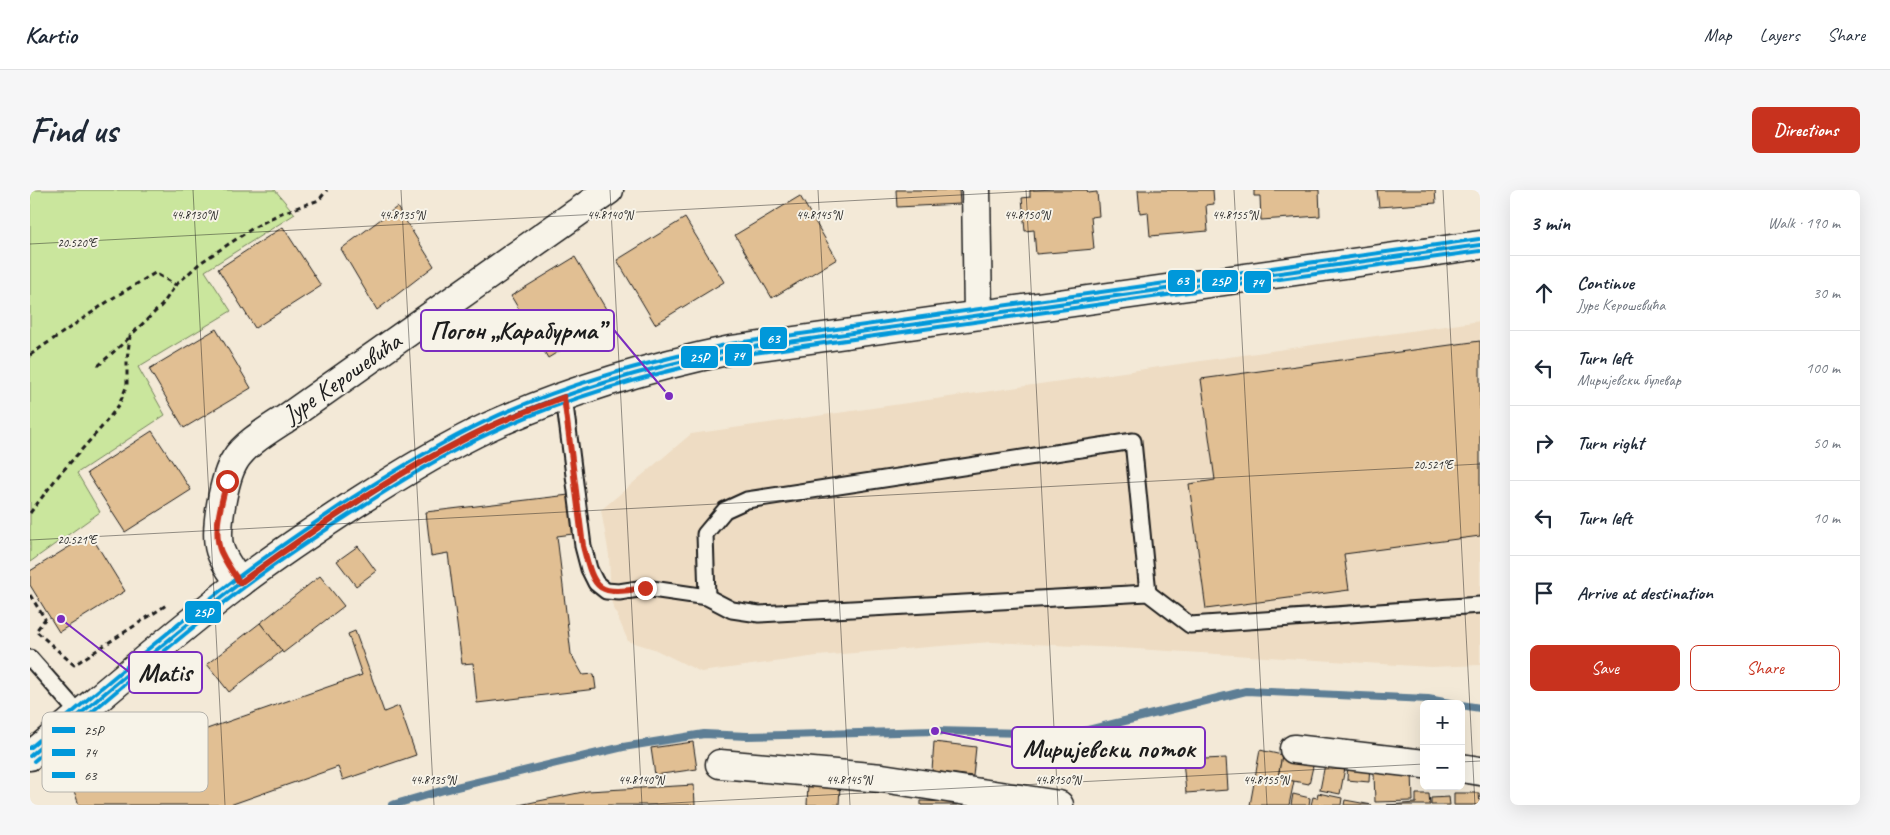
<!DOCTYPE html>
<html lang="en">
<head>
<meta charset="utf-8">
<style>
	body { margin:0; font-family:Caveat,sans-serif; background:#f6f6f7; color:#1f2937 }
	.controls { position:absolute; right:15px; bottom:15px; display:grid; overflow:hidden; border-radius:8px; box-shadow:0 5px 20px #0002 }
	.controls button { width:45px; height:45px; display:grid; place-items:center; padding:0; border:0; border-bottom:1px solid #e0e1e3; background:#fff; color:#1f2937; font:25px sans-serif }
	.stop { position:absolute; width:15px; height:15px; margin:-11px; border:4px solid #c8321e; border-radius:50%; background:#fff }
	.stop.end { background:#c8321e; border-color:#fff; box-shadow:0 1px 5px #0008 }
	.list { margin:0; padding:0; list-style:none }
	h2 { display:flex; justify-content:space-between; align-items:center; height:65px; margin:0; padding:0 20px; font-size:21px }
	h2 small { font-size:16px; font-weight:400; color:#747a83 }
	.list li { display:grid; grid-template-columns:32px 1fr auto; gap:15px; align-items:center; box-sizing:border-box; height:75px; padding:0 20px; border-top:1px solid #e0e1e3 }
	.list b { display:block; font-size:19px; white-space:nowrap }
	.list p { margin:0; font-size:16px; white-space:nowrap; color:#747a83 }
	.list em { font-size:16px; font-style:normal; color:#747a83 }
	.actions { display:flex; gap:10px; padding:15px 20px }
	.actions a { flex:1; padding:11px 0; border:1px solid #c8321e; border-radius:8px; text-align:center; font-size:18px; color:#c8321e }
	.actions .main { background:#c8321e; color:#fff }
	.icon { flex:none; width:28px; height:28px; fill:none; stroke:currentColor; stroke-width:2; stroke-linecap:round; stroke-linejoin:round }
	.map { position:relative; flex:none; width:1450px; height:615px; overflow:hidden; border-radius:8px }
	header { display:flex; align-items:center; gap:30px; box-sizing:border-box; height:70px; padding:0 25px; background:#fff; border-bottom:1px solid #e0e1e3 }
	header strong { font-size:24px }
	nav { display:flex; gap:28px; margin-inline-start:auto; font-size:18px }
	.intro { display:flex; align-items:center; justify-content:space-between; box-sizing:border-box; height:120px; padding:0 30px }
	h1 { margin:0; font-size:35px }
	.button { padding:12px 22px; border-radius:8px; background:#c8321e; color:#fff; font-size:18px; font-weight:700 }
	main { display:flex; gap:30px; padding:0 30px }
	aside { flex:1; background:#fff; border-radius:8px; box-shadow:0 5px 20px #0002 }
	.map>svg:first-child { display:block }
	.built { fill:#eedcc3 }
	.green { fill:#cae69d; stroke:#73815c }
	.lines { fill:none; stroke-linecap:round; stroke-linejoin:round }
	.stream { stroke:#5d7e95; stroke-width:8 }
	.building { fill:#e1bf93; stroke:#1c1c1c }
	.lane-casing { stroke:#1c1c1c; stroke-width:19 }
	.street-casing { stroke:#1c1c1c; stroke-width:31 }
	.secondary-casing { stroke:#1c1c1c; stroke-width:31 }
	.path { stroke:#1c1c1c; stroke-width:3; stroke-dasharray:5 4; stroke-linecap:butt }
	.lane { stroke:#f7f3e8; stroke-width:15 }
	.street { stroke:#f7f3e8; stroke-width:28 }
	.secondary { stroke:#f7f3e8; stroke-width:28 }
	.bus-1-casing { stroke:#f7f3e8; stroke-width:8 }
	.bus-2-casing { stroke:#f7f3e8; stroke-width:8 }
	.bus-3-casing { stroke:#f7f3e8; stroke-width:8 }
	.bus-1 { stroke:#0098da; stroke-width:4 }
	.bus-2 { stroke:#0098da; stroke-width:4 }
	.bus-3 { stroke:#0098da; stroke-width:4 }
	.route { stroke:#c8321e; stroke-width:6 }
	.ticks { fill:none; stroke:#1c1c1c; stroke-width:1; stroke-opacity:0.45 }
	.labels { text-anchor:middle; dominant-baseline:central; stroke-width:4; stroke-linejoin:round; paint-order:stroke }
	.street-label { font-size:25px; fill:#1c1c1c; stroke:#f7f3e8 }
	.key { fill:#f7f3e8; stroke:#b5b2ab; stroke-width:1 }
	.key-label { font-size:14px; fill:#1c1c1c }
	.ticks-label { font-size:12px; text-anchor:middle; fill:#1c1c1c; stroke:#f7f3e8; stroke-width:4; stroke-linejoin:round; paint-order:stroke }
	.leader { fill:none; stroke:#7b2cbf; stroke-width:2 }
	.callout-dot { fill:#7b2cbf; stroke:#f7f3e8; stroke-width:2 }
	.callout { fill:#f7f3e8; stroke:#7b2cbf; stroke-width:2 }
	.callout-label { font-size:26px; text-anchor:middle; font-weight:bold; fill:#1c1c1c }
	.line-badge { stroke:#f7f3e8; stroke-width:2 }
	.badge-label { font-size:14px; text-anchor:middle; font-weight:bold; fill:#fff }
</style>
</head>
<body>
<header>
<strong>Kartio</strong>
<nav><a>Map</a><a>Layers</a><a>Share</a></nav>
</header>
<div class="intro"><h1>Find us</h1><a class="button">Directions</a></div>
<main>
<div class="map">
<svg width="1450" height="615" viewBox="0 0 1450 615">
	<rect width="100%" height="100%" fill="#f3e9d7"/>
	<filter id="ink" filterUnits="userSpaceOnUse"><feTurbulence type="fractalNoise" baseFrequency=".02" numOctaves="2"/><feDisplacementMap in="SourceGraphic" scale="10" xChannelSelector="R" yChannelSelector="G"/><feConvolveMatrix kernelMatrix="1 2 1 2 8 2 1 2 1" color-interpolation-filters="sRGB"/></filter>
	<g filter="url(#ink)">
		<polygon class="built" points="1450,131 1450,475 1401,477 1090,458 961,452 787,466 671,482 624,459 598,451 581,411 579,365 571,320 661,244"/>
		<polygon class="green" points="0,0 245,0 265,24 175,81 201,121 108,177 135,225 47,283 70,322 0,372"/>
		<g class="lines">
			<g class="stream">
				<polyline points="1431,515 1450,518"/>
				<polyline points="362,615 414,600 593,557 674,544 717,546 905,541 1042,544 1216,501 1398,509 1425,514"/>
			</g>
		</g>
		<g class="building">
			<polygon points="866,0 929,0 930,14 867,17"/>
			<polygon points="1000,0 1057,0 1058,3 1067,2 1069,26 1061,27 1064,59 1006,64 1004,40 995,41 992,8 1000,7"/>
			<polygon points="1108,0 1183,0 1184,14 1176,15 1178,41 1120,46 1118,22 1110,23"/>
			<polygon points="1224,0 1289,0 1290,26 1231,30 1230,6 1224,6"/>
			<polygon points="1347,0 1405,0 1406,13 1349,17"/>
			<polygon points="770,6 807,69 742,108 705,45"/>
			<polygon points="367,17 404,76 347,120 311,59"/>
			<polygon points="655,28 694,92 625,134 587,70"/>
			<polygon points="253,37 291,96 225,138 188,79"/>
			<polygon points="545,67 582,129 518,168 481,106"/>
			<polygon points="186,139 221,198 154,238 119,179"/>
			<polygon points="1450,151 1450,346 1314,364 1319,400 1176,419 1159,294 1185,290 1171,189"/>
			<polygon points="122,241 161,300 95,342 57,283"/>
			<polygon points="539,305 543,344 527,346 541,464 553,485 564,484 566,499 447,513 443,473 432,474 418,363 401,366 396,322"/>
			<polygon points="60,344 95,401 29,442 0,395 0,381"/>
			<polygon points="328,356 346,381 326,396 307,371"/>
			<polygon points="290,386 314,416 253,463 230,433"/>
			<polygon points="230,433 252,461 199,502 177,474"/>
			<polygon points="325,441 354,522 369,516 386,565 313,590 308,577 200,615 49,615 39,587 332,485 318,444"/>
			<polygon points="663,552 667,579 625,585 621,558"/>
			<polygon points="904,552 946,557 943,586 902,581"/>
			<polygon points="1230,560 1252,565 1248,588 1264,591 1259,615 1220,615"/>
			<polygon points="1252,565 1284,572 1279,594 1248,588"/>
			<polygon points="1196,568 1198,600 1156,603 1153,570"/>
			<polygon points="1318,571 1340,573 1339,592 1317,590"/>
			<polygon points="1295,574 1315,578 1310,604 1290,600"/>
			<polygon points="1382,582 1383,611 1345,612 1344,583"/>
			<polygon points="664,595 665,615 489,615 558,601"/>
			<polygon points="778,595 810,596 809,615 777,615"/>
			<polygon points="1288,603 1312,608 1311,615 1281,615 1283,607 1287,608"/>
			<polygon points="1424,603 1449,603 1450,615 1424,615"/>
			<polygon points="1263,604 1280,608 1279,615 1261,615"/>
			<polygon points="1386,604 1399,604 1400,615 1357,615 1386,613"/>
			<polygon points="1419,607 1420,615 1401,615 1401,608"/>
			<polygon points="1315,610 1342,615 1314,615"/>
			<polygon points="891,611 927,612 927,615 891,615"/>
		</g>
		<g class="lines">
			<g class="lane-casing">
				<g id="lane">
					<polyline points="534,207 553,356 559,379 566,393 576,401 589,402 615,398 677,407 702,420 729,424 1118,403 1160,435 1450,415"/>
					<polyline points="677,407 675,344 695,320 717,310 1103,251 1118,403"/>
					<polyline points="0,468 50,525"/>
				</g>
			</g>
			<g class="street-casing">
				<g id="street">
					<polyline points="946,0 948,124"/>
					<path d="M210,393C203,383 194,372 190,360C184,341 194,287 205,270C215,253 242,238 258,227L579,0"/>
					<polyline points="1264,559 1394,574"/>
					<polyline points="690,574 852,588 1029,615"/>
					<polyline points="1431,578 1450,581"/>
				</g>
			</g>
			<g class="secondary-casing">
				<path id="secondary" d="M0,566C70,508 138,448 210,393C248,364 289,337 329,311C371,284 413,258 458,237C535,202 618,177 701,160L1450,55"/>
			</g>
			<g class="path">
				<polyline points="0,165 83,108 125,83 146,95"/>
				<polyline points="68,176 100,147"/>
				<polyline points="0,323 29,285 71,238 89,215 97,195 97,170 100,146 132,115 146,95 170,73 223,38 249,24 289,10 297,0"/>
				<polyline points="0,405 15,429 6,441 44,475 138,414"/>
			</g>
			<use href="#lane" class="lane"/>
			<use href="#street" class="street"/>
			<use href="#secondary" class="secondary"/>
			<g class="bus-1-casing">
				<path id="bus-1" d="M0,566C70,508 138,448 210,393C246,365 284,340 322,316C366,287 410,259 458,237C535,201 618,178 701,160L1450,55"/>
			</g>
			<g class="bus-2-casing">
				<path id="bus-2" d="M4,571C73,513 141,453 213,398C250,370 289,344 328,319C371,291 414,264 460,243C537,207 619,184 702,166L1450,61"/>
			</g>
			<g class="bus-3-casing">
				<path id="bus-3" d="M0,558C68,501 136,442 207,388C244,360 283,334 322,308C364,281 408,254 454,232C532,195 616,172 700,154L1449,49"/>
			</g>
			<use href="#bus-1" class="bus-1"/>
			<use href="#bus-2" class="bus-2"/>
			<use href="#bus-3" class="bus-3"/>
		</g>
	</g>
	<g class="lines" filter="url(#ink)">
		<path class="route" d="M197,291C192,312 182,341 191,362C196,373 203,383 210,393C288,336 369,280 457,238C482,226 508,217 534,207L553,356C565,403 568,405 615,398"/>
	</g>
	<path class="ticks" d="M163,0L195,615M371,0L404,615M580,0L612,615M788,0L820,615M996,0L1028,615M1204,0L1237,615M1413,0L1445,615M0,54L1024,0M0,350L1450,274M1431,572L1450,571M603,615L1394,574"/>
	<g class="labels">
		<g class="street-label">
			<text transform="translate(312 188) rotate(-35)">Јуре Керошевића</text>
		</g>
	</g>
	<rect x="12" y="522" width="166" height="80" rx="8" class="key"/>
	<rect x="22" y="537" width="23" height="6" fill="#0098da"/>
	<rect x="22" y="559" width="23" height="7" fill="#0098da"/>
	<rect x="22" y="582" width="23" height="6" fill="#0098da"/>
	<g class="key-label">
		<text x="54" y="545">25P</text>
		<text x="54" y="567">74</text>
		<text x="54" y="590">63</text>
	</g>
	<g class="ticks-label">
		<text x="164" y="29">44.8130°N</text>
		<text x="372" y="29">44.8135°N</text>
		<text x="580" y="29">44.8140°N</text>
		<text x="789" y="29">44.8145°N</text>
		<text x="997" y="29">44.8150°N</text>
		<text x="1205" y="29">44.8155°N</text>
		<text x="47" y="57">20.520°E</text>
		<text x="1403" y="279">20.521°E</text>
		<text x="47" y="354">20.521°E</text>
		<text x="403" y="594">44.8135°N</text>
		<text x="611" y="594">44.8140°N</text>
		<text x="819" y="594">44.8145°N</text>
		<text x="1028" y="594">44.8150°N</text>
		<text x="1236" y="594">44.8155°N</text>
	</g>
	<path class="leader" d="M639 206L584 140M31 429L99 482M905 541L982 557"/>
	<g class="callout-dot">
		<circle cx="639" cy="206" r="5"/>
		<circle cx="31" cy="429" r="5"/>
		<circle cx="905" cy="541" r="5"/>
	</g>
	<g class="callout">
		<rect x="391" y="120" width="193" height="41" rx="5"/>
		<rect x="99" y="462" width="73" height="41" rx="5"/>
		<rect x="982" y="537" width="193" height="41" rx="5"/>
	</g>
	<g class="callout-label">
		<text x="487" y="149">Погон „Карабурма”</text>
		<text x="135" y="491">Matis</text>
		<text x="1079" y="567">Миријевски поток</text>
	</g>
	<g class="line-badge">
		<rect x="1137" y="79" width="29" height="24" rx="5" fill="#0098da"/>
		<rect x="1171" y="79" width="38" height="24" rx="5" fill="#0098da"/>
		<rect x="1213" y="80" width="29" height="24" rx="5" fill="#0098da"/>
		<rect x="729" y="136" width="29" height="24" rx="5" fill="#0098da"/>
		<rect x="694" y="153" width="29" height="24" rx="5" fill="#0098da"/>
		<rect x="650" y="155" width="39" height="24" rx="5" fill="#0098da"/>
		<rect x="154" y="410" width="38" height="24" rx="5" fill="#0098da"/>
	</g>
	<g class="badge-label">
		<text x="1152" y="95">63</text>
		<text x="1190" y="96">25P</text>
		<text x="1227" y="97">74</text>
		<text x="743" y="153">63</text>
		<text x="708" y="170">74</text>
		<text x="669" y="172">25P</text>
		<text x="173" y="427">25P</text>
	</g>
</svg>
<div class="controls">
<button>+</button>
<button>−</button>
</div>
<div class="stop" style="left:197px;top:291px"></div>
<div class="stop end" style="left:615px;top:398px"></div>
</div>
<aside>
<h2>3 min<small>Walk · 190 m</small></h2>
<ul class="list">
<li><svg class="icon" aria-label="ahead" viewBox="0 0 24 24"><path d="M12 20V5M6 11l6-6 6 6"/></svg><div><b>Continue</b><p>Јуре Керошевића</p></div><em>30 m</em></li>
<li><svg class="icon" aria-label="left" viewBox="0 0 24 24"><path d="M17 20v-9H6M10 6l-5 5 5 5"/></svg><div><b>Turn left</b><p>Миријевски булевар</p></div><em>100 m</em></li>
<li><svg class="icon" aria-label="right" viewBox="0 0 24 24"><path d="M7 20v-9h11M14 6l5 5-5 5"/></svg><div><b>Turn right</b></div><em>50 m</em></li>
<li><svg class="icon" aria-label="left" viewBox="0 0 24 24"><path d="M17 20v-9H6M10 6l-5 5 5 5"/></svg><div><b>Turn left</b></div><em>10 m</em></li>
<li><svg class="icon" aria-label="arrive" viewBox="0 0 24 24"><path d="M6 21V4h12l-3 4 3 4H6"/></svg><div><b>Arrive at destination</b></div></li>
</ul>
<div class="actions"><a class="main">Save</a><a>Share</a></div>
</aside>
</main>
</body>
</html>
